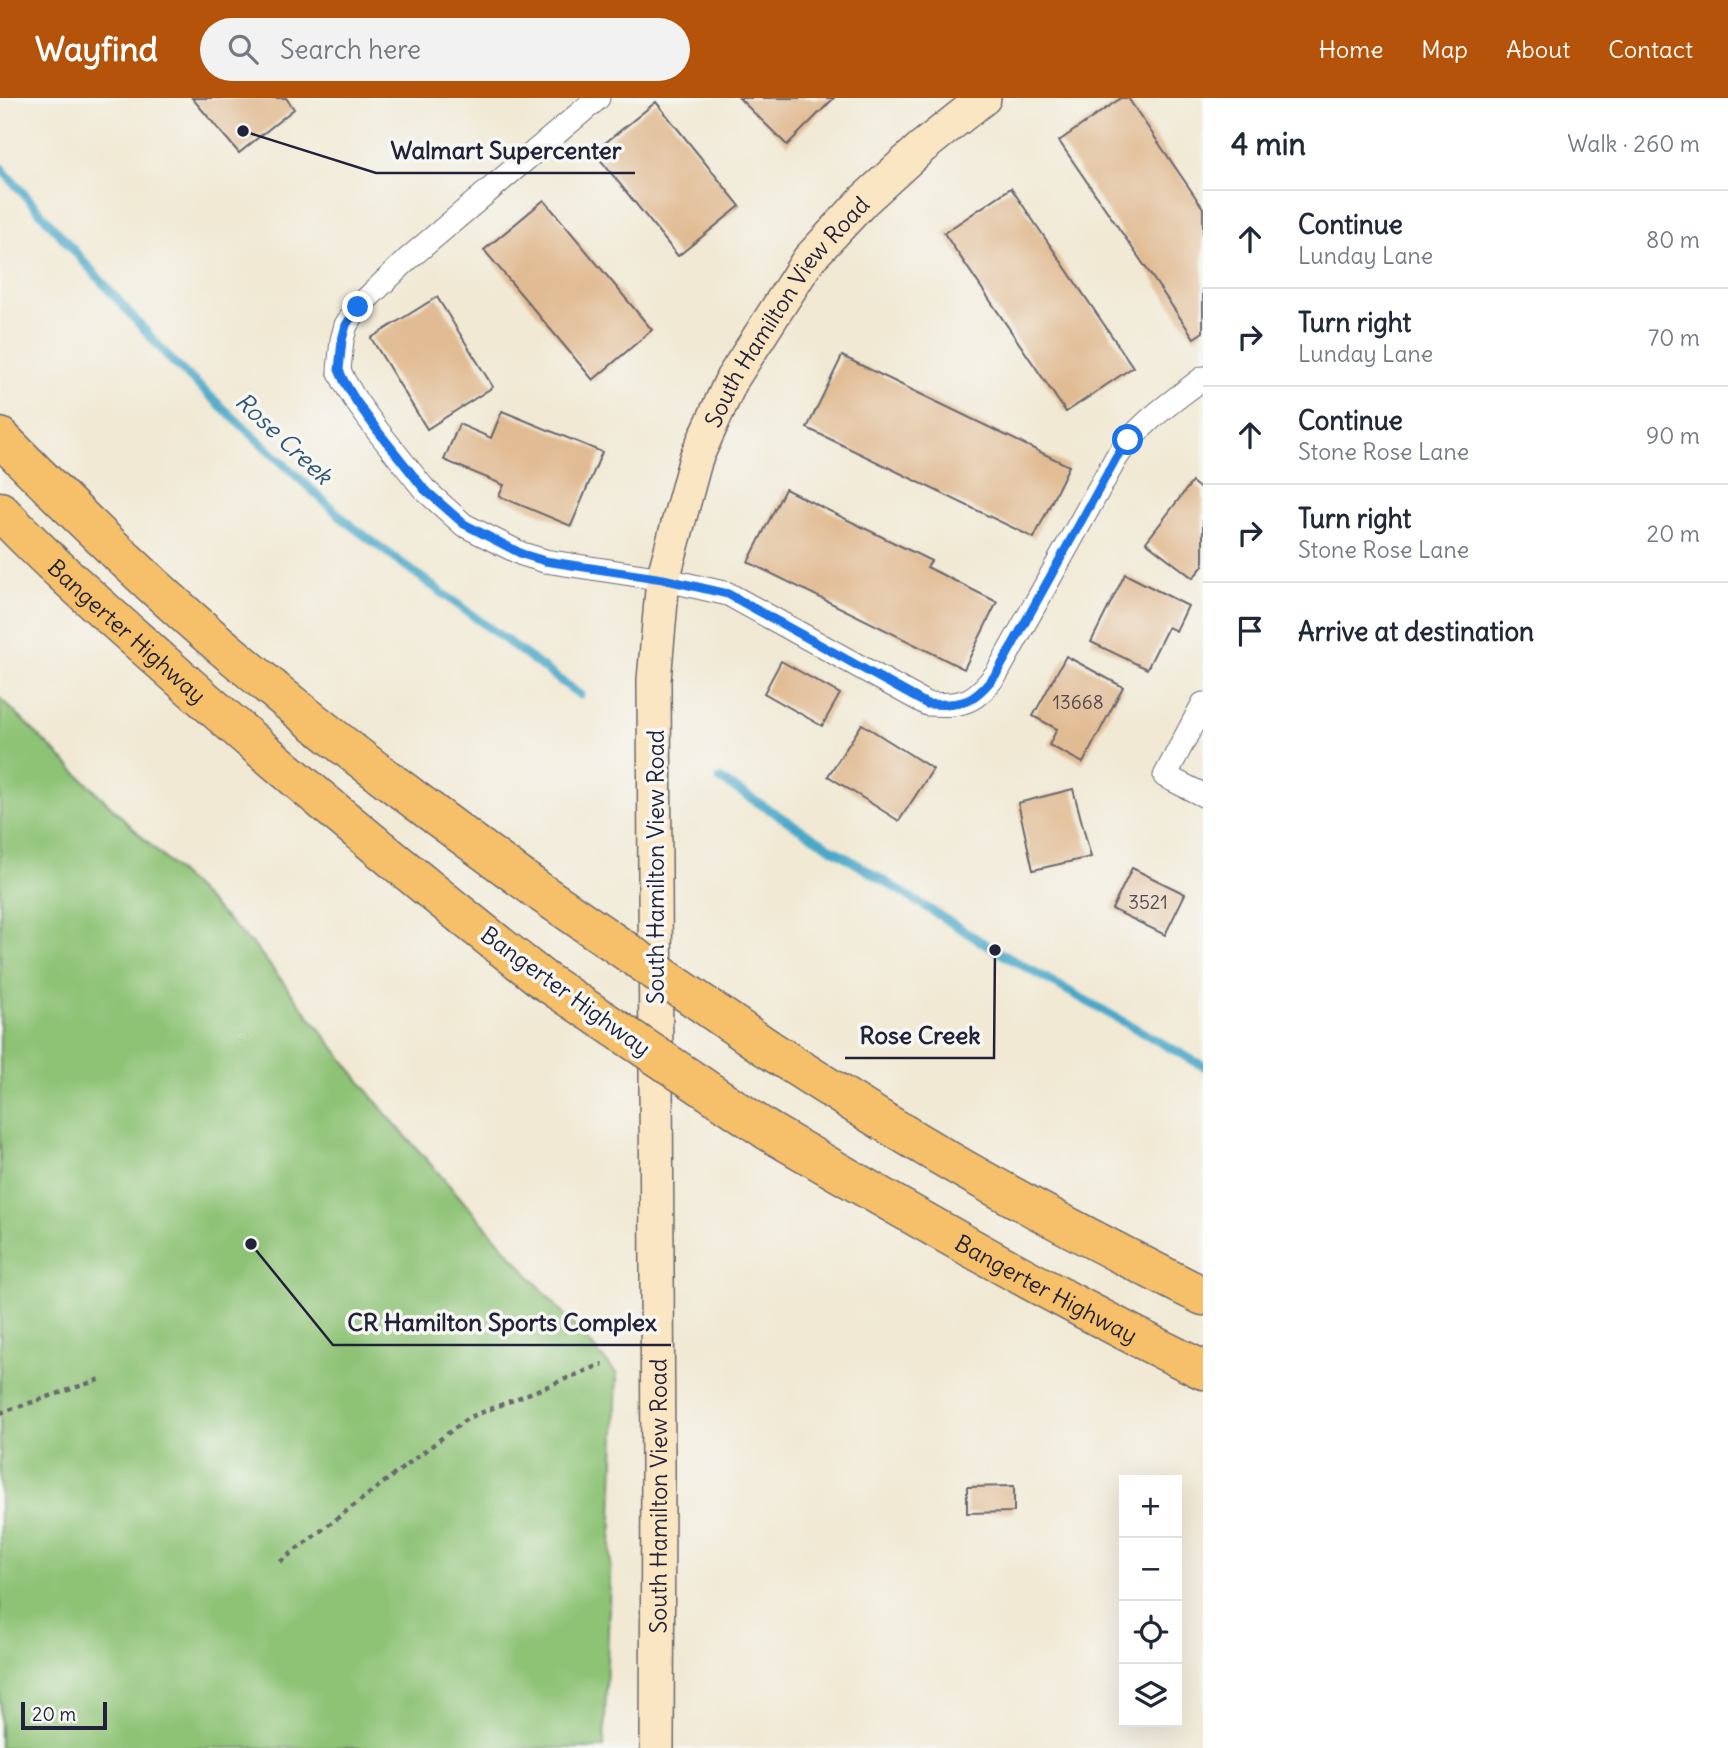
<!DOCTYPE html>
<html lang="en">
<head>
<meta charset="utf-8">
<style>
	body { margin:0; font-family:Delius,sans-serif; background:#f2f2f3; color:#1f2937 }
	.controls { position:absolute; right:21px; bottom:21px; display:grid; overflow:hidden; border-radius:0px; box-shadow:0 7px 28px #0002 }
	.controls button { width:63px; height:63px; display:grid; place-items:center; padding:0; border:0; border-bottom:2px solid #e0e1e3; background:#fff; color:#1f2937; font:35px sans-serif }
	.scale { position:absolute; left:21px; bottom:18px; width:86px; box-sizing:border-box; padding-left:7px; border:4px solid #22223b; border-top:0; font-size:19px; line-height:24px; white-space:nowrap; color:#22223b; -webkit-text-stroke:5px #f6f6f2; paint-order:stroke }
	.stop { position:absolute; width:21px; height:21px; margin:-16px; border:5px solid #1a73e8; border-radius:50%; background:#fff }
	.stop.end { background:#1a73e8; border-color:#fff; box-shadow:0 2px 7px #0008 }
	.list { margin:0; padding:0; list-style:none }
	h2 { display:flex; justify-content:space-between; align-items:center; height:91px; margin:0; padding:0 28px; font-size:30px }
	h2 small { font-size:23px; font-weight:400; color:#747a83 }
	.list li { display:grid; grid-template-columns:46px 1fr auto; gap:21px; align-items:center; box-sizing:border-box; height:98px; padding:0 28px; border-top:2px solid #e0e1e3 }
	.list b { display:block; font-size:26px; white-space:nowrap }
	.list p { margin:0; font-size:23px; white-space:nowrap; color:#747a83 }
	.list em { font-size:23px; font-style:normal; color:#747a83 }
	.icon { flex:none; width:38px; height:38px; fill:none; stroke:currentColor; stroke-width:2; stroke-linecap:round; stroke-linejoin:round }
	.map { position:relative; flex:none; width:1203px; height:1650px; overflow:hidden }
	header { display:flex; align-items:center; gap:42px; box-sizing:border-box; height:98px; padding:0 35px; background:#b45309; color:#fff }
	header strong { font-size:33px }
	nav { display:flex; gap:38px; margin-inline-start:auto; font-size:24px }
	.search { width:490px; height:63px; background:#f2f2f3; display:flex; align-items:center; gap:18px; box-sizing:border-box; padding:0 24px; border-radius:38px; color:#747a83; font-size:26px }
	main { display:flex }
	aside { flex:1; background:#fff }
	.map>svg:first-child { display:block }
	.green { fill:#8ec376; stroke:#587258; stroke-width:2 }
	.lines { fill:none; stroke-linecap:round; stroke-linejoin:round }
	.stream { stroke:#49a7c8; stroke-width:9 }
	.building { fill:#e1bb93 }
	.street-casing { stroke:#6a6871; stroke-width:25 }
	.secondary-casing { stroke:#6a6871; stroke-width:36 }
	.highway-casing { stroke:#6a6871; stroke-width:41 }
	.path { stroke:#6a6871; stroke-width:4.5; stroke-dasharray:5 5; stroke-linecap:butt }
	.street { stroke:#fff; stroke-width:23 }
	.secondary { stroke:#fbe6c4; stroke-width:33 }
	.highway { stroke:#f6c06b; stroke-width:38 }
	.highway-bridge-casing { stroke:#6a6871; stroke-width:41; stroke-linecap:butt }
	.highway-bridge { stroke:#f6c06b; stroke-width:38 }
	.route { stroke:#1a73e8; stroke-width:9 }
	.labels { text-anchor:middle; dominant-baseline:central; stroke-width:7; stroke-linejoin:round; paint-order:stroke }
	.number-label { font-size:19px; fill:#524851 }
	.street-label { font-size:23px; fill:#22223b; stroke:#f6f6f2 }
	.water-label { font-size:24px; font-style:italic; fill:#325773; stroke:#f6f6f2 }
	.leader { fill:none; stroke:#22223b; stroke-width:2.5 }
	.callout-dot { fill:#22223b; stroke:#f6f6f2; stroke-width:2.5 }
	.callout-label { font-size:24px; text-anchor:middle; font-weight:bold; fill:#22223b; stroke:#f6f6f2; stroke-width:7; stroke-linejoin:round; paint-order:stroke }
</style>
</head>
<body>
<header>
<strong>Wayfind</strong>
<div class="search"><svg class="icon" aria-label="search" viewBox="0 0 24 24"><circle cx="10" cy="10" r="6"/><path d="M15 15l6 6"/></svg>Search here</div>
<nav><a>Home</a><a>Map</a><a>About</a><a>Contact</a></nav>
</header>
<main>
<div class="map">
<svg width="1203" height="1650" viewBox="0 0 1203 1650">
	<rect width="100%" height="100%" fill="#f6f6f2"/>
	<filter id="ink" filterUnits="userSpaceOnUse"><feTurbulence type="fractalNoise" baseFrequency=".0143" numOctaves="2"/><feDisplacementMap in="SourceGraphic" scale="14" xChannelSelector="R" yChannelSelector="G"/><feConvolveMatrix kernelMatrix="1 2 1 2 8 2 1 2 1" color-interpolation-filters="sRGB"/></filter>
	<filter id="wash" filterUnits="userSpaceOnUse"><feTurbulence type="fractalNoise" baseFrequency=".00686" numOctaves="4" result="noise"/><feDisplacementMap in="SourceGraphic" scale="28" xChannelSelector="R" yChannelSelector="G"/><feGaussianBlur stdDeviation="1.57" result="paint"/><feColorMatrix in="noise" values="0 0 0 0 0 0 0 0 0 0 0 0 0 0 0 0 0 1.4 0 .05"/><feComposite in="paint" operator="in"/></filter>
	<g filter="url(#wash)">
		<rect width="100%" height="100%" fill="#f1e9d4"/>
		<polygon class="green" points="0,600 257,851 386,1016 617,1276 604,1650 0,1650"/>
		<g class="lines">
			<g class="stream">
				<polyline points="0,69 173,264 349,426 580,597"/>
				<polyline points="720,681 995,852 1203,968"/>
			</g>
		</g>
		<g id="blocks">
			<g class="building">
				<polygon points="192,0 286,0 294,11 239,55"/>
				<polygon points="739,0 834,0 787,47"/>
				<polygon points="1121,0 1128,0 1203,110 1203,234 1194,240 1059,43"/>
				<polygon points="656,4 740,108 678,158 594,54"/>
				<polygon points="1011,90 1133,269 1066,314 944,135"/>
				<polygon points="544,102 652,232 593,282 484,152"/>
				<polygon points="437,199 493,289 427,331 371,240"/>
				<polygon points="842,258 1069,368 1034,440 807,330"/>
				<polygon points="502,313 602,354 571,428 499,398 504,387 444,362 459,326 491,340"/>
				<polygon points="1192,384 1203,393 1203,468 1193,480 1146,444"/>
				<polygon points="785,391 931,463 927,469 997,504 964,571 748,464"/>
				<polygon points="1125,476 1188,508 1176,533 1168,529 1147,571 1091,544"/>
				<polygon points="1066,558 1123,589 1083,665 1049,647 1057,631 1033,618"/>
				<polygon points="781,563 840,596 822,628 764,595"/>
				<polygon points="862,626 933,671 899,723 828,678"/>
				<polygon points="1073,691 1091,759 1033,772 1018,705"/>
				<polygon points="1132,770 1185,796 1165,837 1112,811"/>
				<polygon points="1014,1388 1014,1414 967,1415 967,1389"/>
			</g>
		</g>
	</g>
	<g filter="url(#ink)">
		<use href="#blocks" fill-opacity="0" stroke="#6a6871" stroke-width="2"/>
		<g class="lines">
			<g class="street-casing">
				<g id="street">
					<path d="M598,0L408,161L358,209L346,227L342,242L339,272L344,283L356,303L377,332L424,391L464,427L522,456L545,463L663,481L728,496L927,606C964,608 974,605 997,575L1116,360C1139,325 1171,305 1203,280"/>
					<polyline points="1203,606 1165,678 1203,697"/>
				</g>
			</g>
			<g class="secondary-casing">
				<g id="secondary">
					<path id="s1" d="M657,1650L658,1371L654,582L663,481L696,360L732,281L809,161L864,102L921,50L984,0"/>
				</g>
			</g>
			<g class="highway-casing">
				<g id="highway">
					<path d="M0,339C78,418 158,496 244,567C340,648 441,722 543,796"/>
					<path id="s2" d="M0,413C51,467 108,516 163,565C286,675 412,779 542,881"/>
					<path d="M767,950C840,997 914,1044 990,1086C1060,1125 1131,1162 1203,1198"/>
					<path id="s3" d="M768,1033C911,1117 1054,1199 1203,1272"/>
				</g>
			</g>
			<g class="path">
				<polyline points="0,1315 101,1281"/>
				<polyline points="280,1464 468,1320 603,1266"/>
			</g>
			<use href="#street" class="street"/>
			<use href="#secondary" class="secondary"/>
			<use href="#highway" class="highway"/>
			<g class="highway-bridge-casing">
				<g id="highway-bridge">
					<polyline points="543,796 767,950"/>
					<polyline points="542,881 768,1033"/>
				</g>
			</g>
			<use href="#highway-bridge" class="highway-bridge"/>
		</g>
	</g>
	<g class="lines" filter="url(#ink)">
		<path class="route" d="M358,209L346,227L342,242L339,272L344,283L356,303L377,332L424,391L464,426L522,456L545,463L663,481L728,496L927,606C964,608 974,605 997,575L1116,360L1128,342"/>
	</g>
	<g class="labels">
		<g class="number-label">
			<text x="1078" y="604">13668</text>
			<text x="1148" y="804">3521</text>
		</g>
		<g class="street-label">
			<text stroke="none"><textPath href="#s1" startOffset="1468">South Hamilton View Road</textPath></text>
			<text stroke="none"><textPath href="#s2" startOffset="175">Bangerter Highway</textPath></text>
			<text transform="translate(655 769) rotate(-90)">South Hamilton View Road</text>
			<text transform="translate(566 893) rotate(36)">Bangerter Highway</text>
			<text stroke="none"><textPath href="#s3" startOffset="320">Bangerter Highway</textPath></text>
			<text stroke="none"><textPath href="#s1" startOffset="252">South Hamilton View Road</textPath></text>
		</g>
		<g class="water-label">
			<text transform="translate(284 340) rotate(43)">Rose Creek</text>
		</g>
	</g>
	<path class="leader" d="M243 33L376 75H635M995 852L994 960H845M251 1146L333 1247H671"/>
	<g class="callout-dot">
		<circle cx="243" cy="33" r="7"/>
		<circle cx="995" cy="852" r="7"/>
		<circle cx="251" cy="1146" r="7"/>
	</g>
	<g class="callout-label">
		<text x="506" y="61">Walmart Supercenter</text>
		<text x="920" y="946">Rose Creek</text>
		<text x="502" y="1233">CR Hamilton Sports Complex</text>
	</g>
</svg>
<div class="controls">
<button>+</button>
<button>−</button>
<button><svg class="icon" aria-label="locate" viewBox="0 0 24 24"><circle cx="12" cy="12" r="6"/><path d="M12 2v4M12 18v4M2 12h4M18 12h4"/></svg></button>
<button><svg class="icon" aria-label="layers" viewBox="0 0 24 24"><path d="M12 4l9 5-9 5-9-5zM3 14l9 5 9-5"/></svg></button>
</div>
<div class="scale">20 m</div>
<div class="stop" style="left:1128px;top:342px"></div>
<div class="stop end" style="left:358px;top:209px"></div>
</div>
<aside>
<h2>4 min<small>Walk · 260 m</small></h2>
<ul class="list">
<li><svg class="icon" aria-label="ahead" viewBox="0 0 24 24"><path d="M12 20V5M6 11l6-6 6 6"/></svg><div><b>Continue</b><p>Lunday Lane</p></div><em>80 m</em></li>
<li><svg class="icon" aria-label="right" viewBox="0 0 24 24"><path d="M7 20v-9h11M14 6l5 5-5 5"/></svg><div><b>Turn right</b><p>Lunday Lane</p></div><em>70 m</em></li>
<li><svg class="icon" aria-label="ahead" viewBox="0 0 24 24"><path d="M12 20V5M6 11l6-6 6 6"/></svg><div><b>Continue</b><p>Stone Rose Lane</p></div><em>90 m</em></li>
<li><svg class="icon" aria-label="right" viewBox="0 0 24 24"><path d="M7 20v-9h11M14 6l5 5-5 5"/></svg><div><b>Turn right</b><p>Stone Rose Lane</p></div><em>20 m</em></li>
<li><svg class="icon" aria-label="arrive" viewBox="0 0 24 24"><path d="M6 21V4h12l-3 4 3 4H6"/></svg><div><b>Arrive at destination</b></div></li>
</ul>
</aside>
</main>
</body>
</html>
